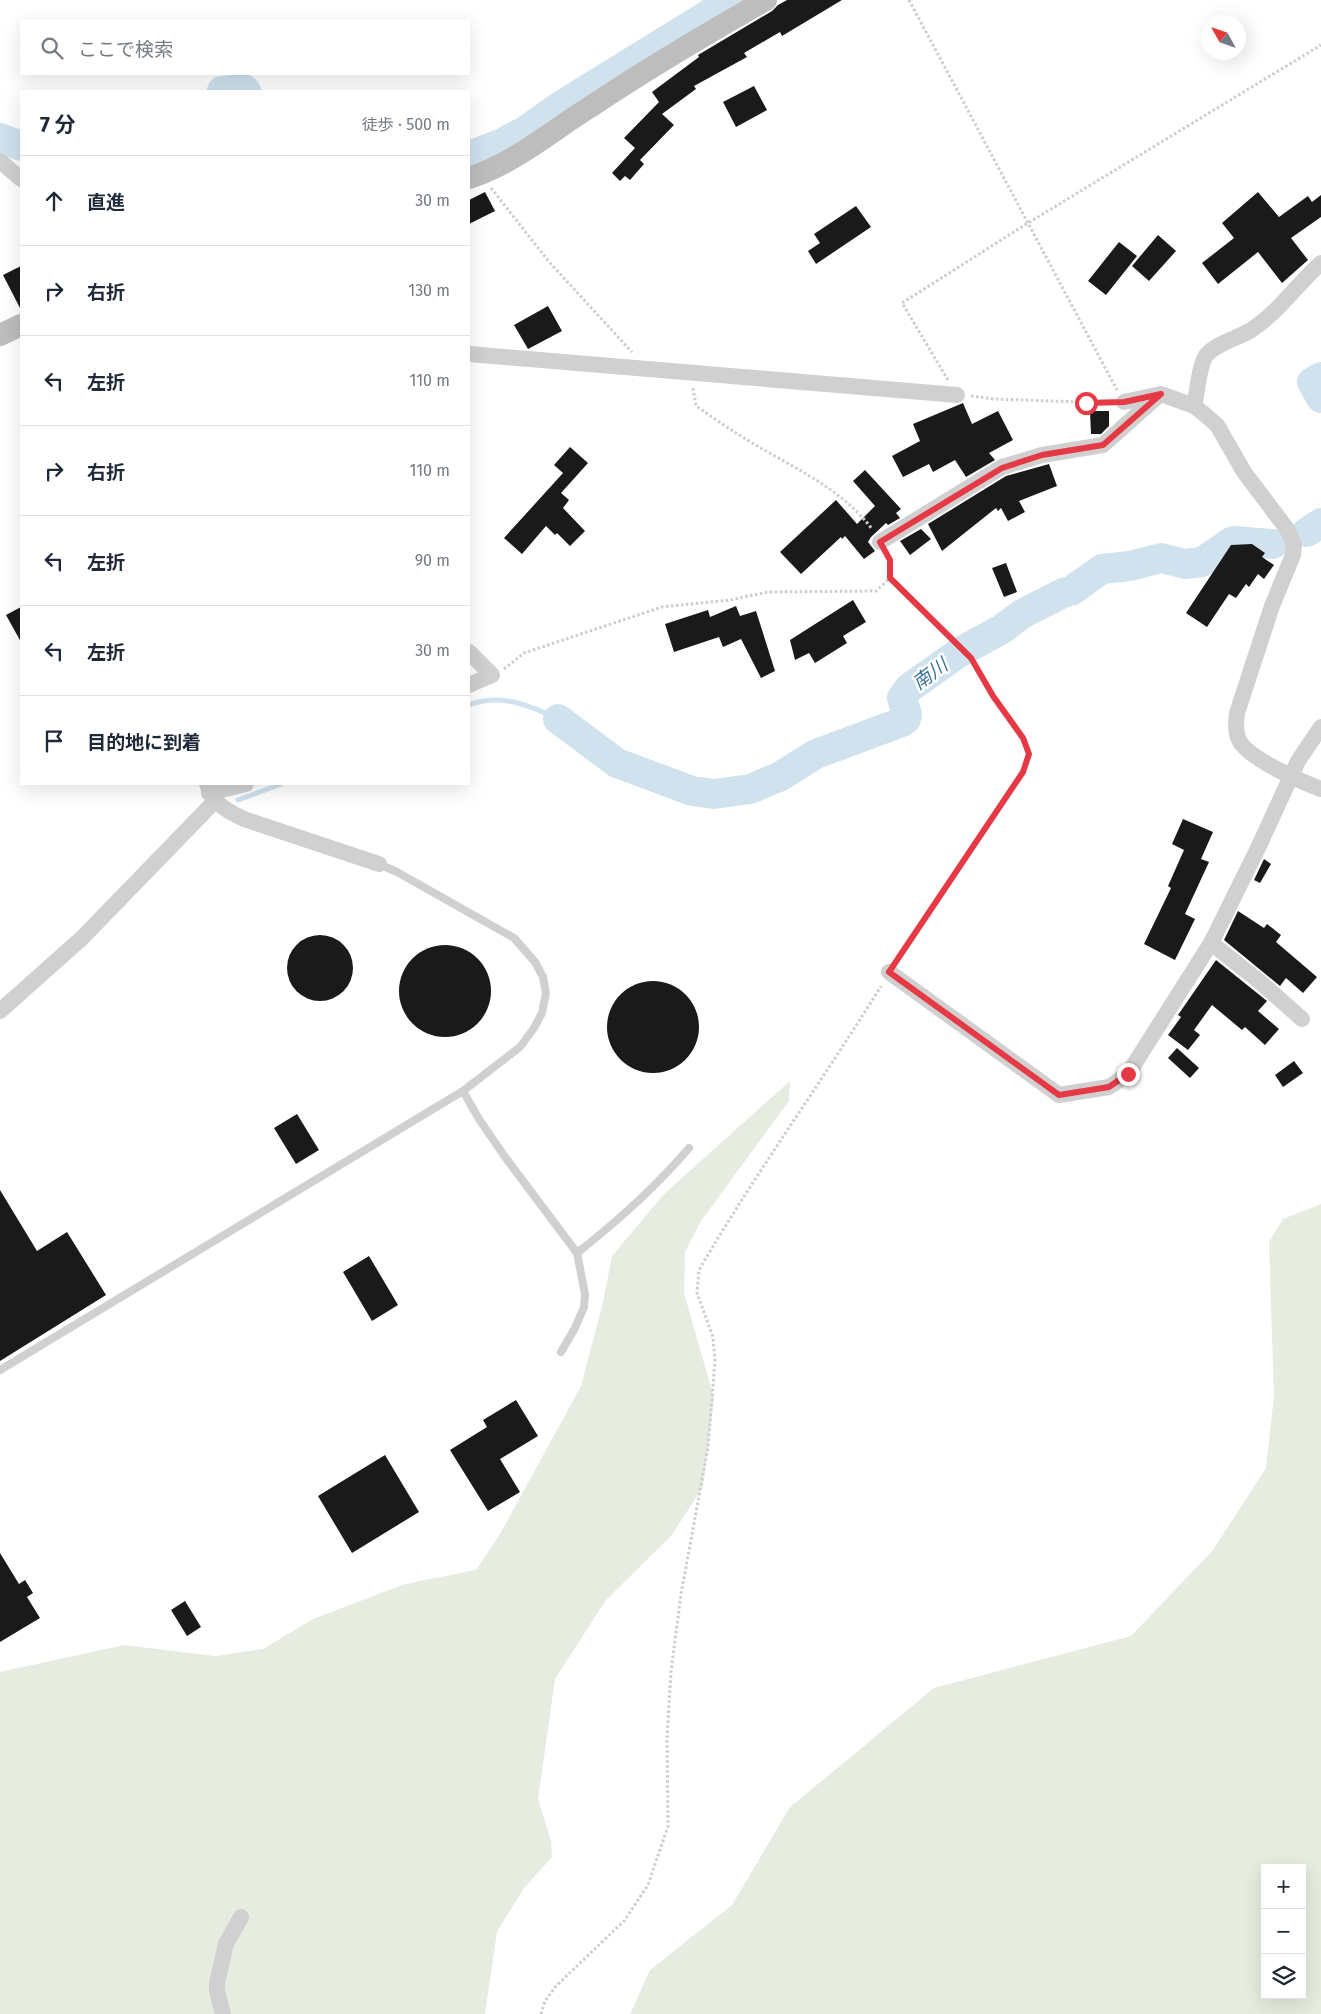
<!DOCTYPE html>
<html lang="ja">
<head>
<meta charset="utf-8">
<style>
	body { margin:0; font-family:"Fira Sans","Noto Sans JP",sans-serif; background:#f2f2f3; color:#1f2937 }
	.controls { position:absolute; right:15px; bottom:15px; display:grid; overflow:hidden; border-radius:0px; box-shadow:0 5px 20px #0002 }
	.controls button { width:45px; height:45px; display:grid; place-items:center; padding:0; border:0; border-bottom:1px solid #e0e1e3; background:#fff; color:#1f2937; font:25px sans-serif }
	.compass { position:absolute; left:1201px; top:15px; width:45px; height:45px; border-radius:50%; background:#fff; box-shadow:0 5px 20px #0002; rotate:310deg }
	.stop { position:absolute; width:15px; height:15px; margin:-11px; border:4px solid #e63946; border-radius:50%; background:#fff }
	.stop.end { background:#e63946; border-color:#fff; box-shadow:0 1px 5px #0008 }
	.list { margin:0; padding:0; list-style:none }
	h2 { display:flex; justify-content:space-between; align-items:center; height:65px; margin:0; padding:0 20px; font-size:21px }
	h2 small { font-size:16px; font-weight:400; color:#747a83 }
	.list li { display:grid; grid-template-columns:32px 1fr auto; gap:15px; align-items:center; box-sizing:border-box; height:90px; padding:0 20px; border-top:1px solid #e0e1e3 }
	.list b { display:block; font-size:19px; white-space:nowrap }
	.list em { font-size:16px; font-style:normal; color:#747a83 }
	.icon { flex:none; width:28px; height:28px; fill:none; stroke:currentColor; stroke-width:2; stroke-linecap:round; stroke-linejoin:round }
	.map { position:relative; flex:none; width:1321px; height:2014px; overflow:hidden }
	.search { position:absolute; background:#fff; box-shadow:0 5px 20px #0002; left:20px; top:20px; width:450px; height:55px; display:flex; align-items:center; gap:12px; box-sizing:border-box; padding:0 18px; border-radius:0px; color:#747a83; font-size:19px }
	.panel { position:absolute; background:#fff; box-shadow:0 5px 20px #0002; left:20px; top:90px; width:450px; height:695px; border-radius:0px }
	.map>svg:first-child { display:block }
	.green { fill:#e6ecdf; fill-rule:evenodd }
	.lines { fill:none; stroke-linecap:round; stroke-linejoin:round }
	.stream { stroke:#cfe2ee; stroke-width:5 }
	.river { stroke:#cfe2ee; stroke-width:30 }
	.building { fill:#1a1a1a }
	.path { stroke:#cdcdcd; stroke-width:3; stroke-dasharray:2.5 2.5; stroke-linecap:butt }
	.lane { stroke:#d0d0d0; stroke-width:8 }
	.street { stroke:#d0d0d0; stroke-width:16 }
	.secondary { stroke:#bdbdbd; stroke-width:22 }
	.route { stroke:#e63946; stroke-width:6 }
	.labels { text-anchor:middle; dominant-baseline:central; stroke-width:5; stroke-linejoin:round; paint-order:stroke }
	.water-label { font-size:19px; font-style:italic; fill:#3f7597; stroke:#fff }
</style>
</head>
<body>
<div class="map">
<svg width="1321" height="2014" viewBox="0 0 1321 2014">
	<rect width="100%" height="100%" fill="#fff"/>
	<g class="green">
		<polygon points="790,1081 789,1101 701,1221 685,1252 684,1293 714,1398 703,1487 671,1536 606,1600 555,1679 538,1799 551,1841 552,1857 524,1888 497,1932 485,2014 0,2014 0,1672 124,1645 215,1656 263,1649 313,1619 405,1584 476,1570 500,1534 581,1386 603,1302 612,1256 664,1194"/>
		<path d="M1321,1204V2014H630L650,1970L732,1905L790,1807L934,1688L1131,1636L1213,1550L1266,1468L1274,1396L1269,1242L1283,1219ZM1265,1868H1302V1995H1265Z"/>
	</g>
	<g class="lines">
		<g class="stream">
			<path d="M469,705C500,693 530,705 558,719"/>
			<polyline points="238,800 281,784"/>
		</g>
		<g class="river">
			<polyline points="222,91 244,89 246,91"/>
			<polyline points="0,138 21,146"/>
			<polyline points="469,156 500,144 525,131 562,105 732,0"/>
			<polyline points="1321,377 1312,382 1321,398"/>
			<polyline points="1307,532 1321,523"/>
			<polyline points="558,719 617,763 692,791 714,794 750,789 779,777 816,754 902,722 906,719 907,715 902,698 909,688 960,652 1002,629 1022,614 1063,593 1071,591 1102,569 1130,566 1161,558 1185,564 1202,562 1233,541 1273,544"/>
		</g>
	</g>
	<g class="building">
		<polygon points="787,0 842,0 782,36 780,32 744,53 747,57 694,86 696,89 662,114 674,125 640,160 644,164 630,180 625,176 620,181 612,173 635,148 624,138 659,102 652,92 699,57 698,55 772,11 778,5"/>
		<polygon points="754,86 767,110 736,127 723,102"/>
		<polygon points="485,192 495,211 469,224 469,200"/>
		<polygon points="1258,192 1279,217 1308,196 1312,202 1321,195 1321,217 1291,238 1308,260 1282,283 1258,252 1218,284 1202,263 1234,238 1222,223"/>
		<polygon points="856,206 871,227 816,264 808,251 820,243 814,234"/>
		<polygon points="1158,235 1176,251 1149,281 1132,266"/>
		<polygon points="1119,242 1137,256 1106,295 1088,281"/>
		<polygon points="21,266 21,310 3,275"/>
		<polygon points="548,306 562,331 528,349 514,325"/>
		<polygon points="963,403 972,424 998,411 1013,440 989,453 995,460 966,477 955,460 933,472 929,464 903,477 892,456 920,441 913,424"/>
		<polygon points="1090,411 1109,411 1109,426 1101,434 1091,434"/>
		<polygon points="570,447 588,463 561,493 569,500 563,508 585,531 570,546 557,533 555,535 546,526 522,554 504,538 563,473 554,465"/>
		<polygon points="1049,464 1057,486 1019,501 1025,512 1008,521 1001,508 998,511 996,508 942,551 928,524 1006,476"/>
		<polygon points="865,470 901,509 896,513 900,518 888,525 886,523 871,537 868,542 875,551 864,559 845,536 842,539 841,537 801,574 780,552 836,500 857,524 875,506 853,481"/>
		<polygon points="921,529 931,539 910,555 900,541"/>
		<polygon points="1252,544 1265,553 1262,557 1274,565 1264,579 1258,574 1249,587 1246,584 1236,598 1229,594 1207,627 1186,613 1231,545"/>
		<polygon points="1006,563 1017,592 1004,597 992,568"/>
		<polygon points="853,600 866,622 843,636 847,643 815,663 809,653 795,660 790,640"/>
		<polygon points="736,606 740,616 756,611 775,671 761,678 741,639 723,647 719,637 674,652 665,624 708,610 710,617"/>
		<polygon points="21,607 21,642 6,615"/>
		<polygon points="1183,819 1213,832 1201,859 1209,862 1185,914 1195,919 1175,960 1144,944 1171,888 1168,886 1184,850 1172,844"/>
		<polygon points="1264,859 1271,864 1260,883 1254,880"/>
		<polygon points="1238,911 1264,928 1267,924 1281,935 1276,942 1317,977 1303,993 1286,978 1280,986 1224,940"/>
		<circle cx="320" cy="968" r="33"/>
		<circle cx="445" cy="991" r="46"/>
		<polygon points="1216,960 1267,1001 1258,1011 1279,1029 1265,1045 1245,1027 1242,1030 1212,1005 1194,1030 1200,1035 1188,1050 1168,1035 1181,1017 1178,1015"/>
		<circle cx="653" cy="1027" r="46"/>
		<polygon points="1177,1048 1199,1068 1190,1078 1168,1058"/>
		<polygon points="1294,1061 1303,1073 1283,1087 1275,1075"/>
		<polygon points="297,1114 319,1150 296,1164 274,1128"/>
		<polygon points="0,1190 37,1251 67,1232 106,1295 0,1361"/>
		<polygon points="369,1256 398,1305 372,1321 343,1272"/>
		<polygon points="516,1400 538,1436 500,1459 520,1492 488,1511 450,1450 487,1427 483,1420"/>
		<polygon points="385,1455 419,1512 352,1553 318,1496"/>
		<polygon points="0,1553 19,1584 25,1580 33,1593 27,1597 40,1618 0,1642"/>
		<polygon points="185,1601 201,1627 187,1636 171,1610"/>
	</g>
	<g class="lines">
		<g class="path">
			<polyline points="909,0 1117,390"/>
			<polyline points="491,188 550,263 632,352"/>
			<polyline points="948,380 902,303 1028,223 1321,45"/>
			<path d="M693,388L696,406C711,416 726,427 741,436C786,465 839,485 872,529"/>
			<polyline points="971,396 994,399 1109,403"/>
			<polyline points="888,556 890,560 890,578 971,658 993,696 1023,738 1029,754 1023,772 898,959"/>
			<polyline points="504,669 524,653 662,607 730,600 768,592 876,591 890,578"/>
			<path d="M541,2014L545,2001L556,1986L624,1921L648,1885L668,1826L667,1738L671,1671L681,1594L708,1447L715,1361L713,1337L697,1293L699,1270C756,1172 822,1082 881,986"/>
		</g>
		<g class="lane">
			<polyline points="463,1091 479,1119 505,1157 577,1253 585,1294 584,1307 575,1328 561,1352"/>
			<path d="M577,1253C619,1220 655,1188 689,1148"/>
			<polyline points="0,1370 463,1091 520,1047 534,1028 542,1013 546,993 543,977 535,962 514,938 397,872 379,864"/>
		</g>
		<g class="street">
			<polyline points="0,161 21,179"/>
			<polyline points="469,354 957,395"/>
			<path d="M1124,402L1161,394L1194,406L1203,413L1217,425L1244,472L1287,529L1294,544L1293,555L1272,606L1237,713C1236,722 1235,731 1239,740C1247,758 1302,782 1321,789"/>
			<path d="M1194,406C1198,391 1198,370 1205,357C1213,344 1239,338 1251,330C1279,312 1297,284 1321,263"/>
			<polyline points="880,542 1002,467 1042,455 1103,445 1159,395"/>
			<polyline points="469,652 492,675 469,685"/>
			<path d="M207,784C212,803 227,811 244,819L379,864"/>
			<polyline points="209,793 246,784"/>
			<polyline points="1211,943 1258,848 1298,761 1321,727"/>
			<polyline points="889,972 1059,1095 1109,1087 1128,1074 1211,943 1259,981 1302,1019"/>
			<polyline points="0,1011 82,938 215,801"/>
			<polyline points="223,2014 217,1991 217,1983 226,1944 241,1917"/>
		</g>
		<g class="secondary">
			<path d="M469,178C515,163 550,132 590,107C647,69 706,34 766,0"/>
			<polyline points="0,335 21,325"/>
		</g>
	</g>
	<g class="lines">
		<polyline class="route" points="1086,403 1124,402 1161,394 1103,445 1042,455 1002,468 880,542 890,560 890,578 971,658 993,696 1023,738 1029,754 1023,772 889,972 1059,1095 1109,1087 1128,1074"/>
	</g>
	<g class="labels">
		<g class="water-label">
			<text transform="translate(930 674) rotate(-36)">南川</text>
		</g>
	</g>
</svg>
<div class="controls">
<button>+</button>
<button>−</button>
<button><svg class="icon" aria-label="layers" viewBox="0 0 24 24"><path d="M12 4l9 5-9 5-9-5zM3 14l9 5 9-5"/></svg></button>
</div>
<svg class="compass" viewBox="-18 -18 36 36"><path d="M0-13l5 13h-10z" fill="#e53935"/><path d="M0 13l5-13h-10z" fill="#747a83"/></svg>
<div class="stop" style="left:1086px;top:403px"></div>
<div class="stop end" style="left:1128px;top:1074px"></div>
<div class="search"><svg class="icon" aria-label="search" viewBox="0 0 24 24"><circle cx="10" cy="10" r="6"/><path d="M15 15l6 6"/></svg>ここで検索</div>
<section class="panel">
<h2>7 分<small>徒歩 · 500 m</small></h2>
<ul class="list">
<li><svg class="icon" aria-label="ahead" viewBox="0 0 24 24"><path d="M12 20V5M6 11l6-6 6 6"/></svg><div><b>直進</b></div><em>30 m</em></li>
<li><svg class="icon" aria-label="right" viewBox="0 0 24 24"><path d="M7 20v-9h11M14 6l5 5-5 5"/></svg><div><b>右折</b></div><em>130 m</em></li>
<li><svg class="icon" aria-label="left" viewBox="0 0 24 24"><path d="M17 20v-9H6M10 6l-5 5 5 5"/></svg><div><b>左折</b></div><em>110 m</em></li>
<li><svg class="icon" aria-label="right" viewBox="0 0 24 24"><path d="M7 20v-9h11M14 6l5 5-5 5"/></svg><div><b>右折</b></div><em>110 m</em></li>
<li><svg class="icon" aria-label="left" viewBox="0 0 24 24"><path d="M17 20v-9H6M10 6l-5 5 5 5"/></svg><div><b>左折</b></div><em>90 m</em></li>
<li><svg class="icon" aria-label="left" viewBox="0 0 24 24"><path d="M17 20v-9H6M10 6l-5 5 5 5"/></svg><div><b>左折</b></div><em>30 m</em></li>
<li><svg class="icon" aria-label="arrive" viewBox="0 0 24 24"><path d="M6 21V4h12l-3 4 3 4H6"/></svg><div><b>目的地に到着</b></div></li>
</ul>
</section>
</div>
</body>
</html>
